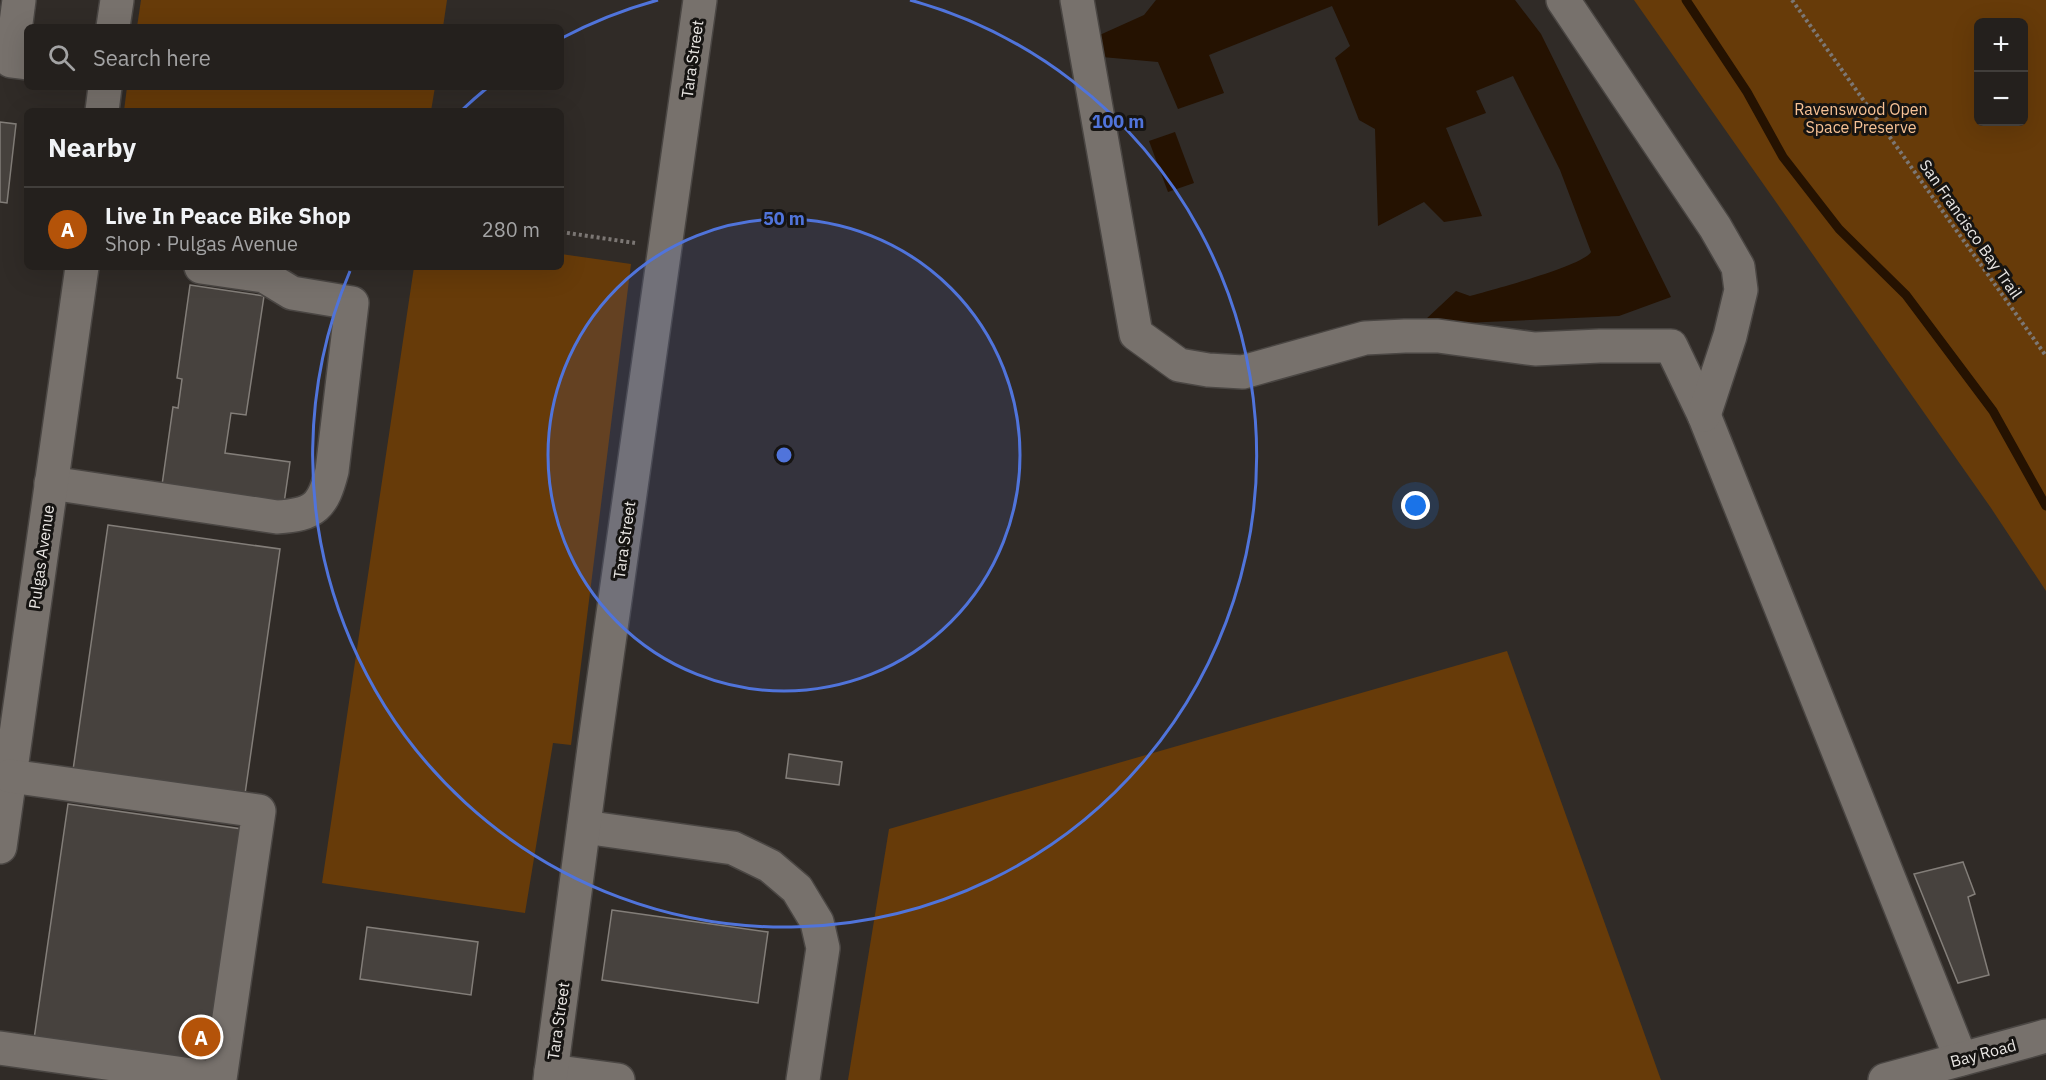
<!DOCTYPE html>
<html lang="en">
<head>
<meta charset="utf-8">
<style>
	body { margin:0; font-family:"IBM Plex Sans",sans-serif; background:#302d2a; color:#f1f3f6 }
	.controls { position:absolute; right:18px; top:18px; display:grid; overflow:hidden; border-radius:9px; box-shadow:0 6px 24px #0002 }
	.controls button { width:54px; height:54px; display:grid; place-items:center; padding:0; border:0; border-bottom:2px solid #413e3b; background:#24201d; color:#f1f3f6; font:30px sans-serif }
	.you { position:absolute; left:1416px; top:506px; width:21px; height:21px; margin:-15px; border:4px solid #fff; border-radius:50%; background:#1a73e8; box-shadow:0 0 0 9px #1a73e833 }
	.badge { display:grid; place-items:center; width:39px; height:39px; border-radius:50%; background:#b45309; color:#fff; font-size:20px; font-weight:700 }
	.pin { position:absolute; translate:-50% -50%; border:3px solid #fff; box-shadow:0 2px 6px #0006 }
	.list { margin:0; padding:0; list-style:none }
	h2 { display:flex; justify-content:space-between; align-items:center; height:78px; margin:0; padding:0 24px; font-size:26px }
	h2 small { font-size:20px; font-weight:400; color:#a3a3a4 }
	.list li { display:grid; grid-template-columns:39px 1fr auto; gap:18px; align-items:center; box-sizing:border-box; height:84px; padding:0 24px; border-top:2px solid #413e3b }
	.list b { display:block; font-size:22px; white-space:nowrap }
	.list p { margin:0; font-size:20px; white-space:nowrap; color:#a3a3a4 }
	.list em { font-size:20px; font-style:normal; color:#a3a3a4 }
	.icon { flex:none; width:33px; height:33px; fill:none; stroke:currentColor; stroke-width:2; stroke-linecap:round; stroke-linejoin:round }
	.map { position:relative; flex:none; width:2046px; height:1080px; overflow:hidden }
	.search { position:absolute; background:#24201d; box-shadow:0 6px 24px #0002; left:24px; top:24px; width:540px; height:66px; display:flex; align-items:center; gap:15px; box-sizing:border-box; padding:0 21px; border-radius:9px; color:#a3a3a4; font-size:22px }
	.panel { position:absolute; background:#24201d; box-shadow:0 6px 24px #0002; left:24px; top:108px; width:540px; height:162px; border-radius:9px }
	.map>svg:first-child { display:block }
	.green { fill:#673b09; fill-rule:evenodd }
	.water { fill:#251201 }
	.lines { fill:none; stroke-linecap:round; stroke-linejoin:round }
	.stream { stroke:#251201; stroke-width:9 }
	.building { fill:#47423e; stroke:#837e79; stroke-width:1.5 }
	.minor-casing { stroke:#4a4643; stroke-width:36 }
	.path { stroke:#7c7774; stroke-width:4; stroke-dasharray:3 3; stroke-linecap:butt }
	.minor { stroke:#77716c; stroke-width:33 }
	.ring { fill:none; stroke:#5074db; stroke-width:3 }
	.labels { text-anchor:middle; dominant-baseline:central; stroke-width:6; stroke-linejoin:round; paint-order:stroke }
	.street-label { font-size:16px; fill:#e9e6e3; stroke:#161412 }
	.park-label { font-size:16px; fill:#f7c295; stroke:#161412 }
	.centre { fill:#5074db; stroke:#161412; stroke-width:3 }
	.ring-label { font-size:18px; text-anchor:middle; font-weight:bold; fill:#5074db; stroke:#161412; stroke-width:6; stroke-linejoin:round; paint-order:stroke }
</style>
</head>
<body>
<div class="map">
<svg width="2046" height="1080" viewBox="0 0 2046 1080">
	<rect width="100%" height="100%" fill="#302b27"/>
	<g class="green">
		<polygon points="141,0 447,0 443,27 137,27"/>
		<path d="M1634,0H2046V591L1991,508ZM1978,22H2024V122H1978Z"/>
		<polygon points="127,87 435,87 431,111 124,111"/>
		<polygon points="561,254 631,264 571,745 553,743 525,913 322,883 414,267 561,267"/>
		<polygon points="1507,651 1661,1080 848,1080 889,829"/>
	</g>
	<g class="water">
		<path d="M1156,0H1515L1541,34L1671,297L1619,316L1463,323L1425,320L1456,291L1470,296C1491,290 1583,266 1591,252L1560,170L1513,76L1476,91L1486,113L1446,128L1482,216L1444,222L1424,202L1378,226L1375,129L1359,120L1335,58L1350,46L1332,6L1209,55L1224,93L1178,109L1158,62L1102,57L1093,38L1144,15Z"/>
		<polygon points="1175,132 1194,183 1168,192 1149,141"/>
	</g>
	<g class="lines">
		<polyline class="stream" points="1686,0 1747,92 1783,157 1839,229 1906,295 1993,411 2046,506"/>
	</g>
	<g class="building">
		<polygon points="0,122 16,124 7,203 0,202"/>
		<polygon points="190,285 264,296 246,415 231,413 225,453 290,462 283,510 161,492 173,407 178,408 182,379 177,378"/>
		<polygon points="108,525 280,549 245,794 73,770"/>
		<polygon points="789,754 842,762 839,785 786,778"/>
		<polygon points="68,804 242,829 208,1071 33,1046"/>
		<polygon points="1963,862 1975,894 1968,897 1989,975 1958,983 1914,874"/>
		<polygon points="612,910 768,932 758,1003 602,980"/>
		<polygon points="367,927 478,942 471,995 360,979"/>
	</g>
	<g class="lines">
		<g class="minor-casing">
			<g id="minor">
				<polyline points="19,0 11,61 27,63"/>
				<polyline points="1077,0 1136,334 1179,365 1208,370 1243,372 1365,338 1405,336 1438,336 1535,349 1600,346 1671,346 1704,415 1961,1059"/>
				<polyline points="1563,0 1715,227 1738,267 1741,290 1730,336 1704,415"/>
				<polyline points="113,27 117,0"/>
				<polyline points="102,111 105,87"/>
				<path d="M51,483L277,517C315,515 323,506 332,471L352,303L292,293L264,276L201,267"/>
				<polyline points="584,827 733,848 770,866 797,889 817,922 823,948 803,1080"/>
				<polyline points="0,847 82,267"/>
				<polyline points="0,1048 220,1079 259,811 10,776"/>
				<polyline points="551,1071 618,1080"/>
				<polyline points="550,1080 595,741 700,0"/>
				<polyline points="1885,1080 2046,1036"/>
			</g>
		</g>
		<g class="path">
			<polyline points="1792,0 2046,356"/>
			<polyline points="561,232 635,243"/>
		</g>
		<use href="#minor" class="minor"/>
	</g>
	<circle cx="784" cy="455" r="236" fill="#5074db" fill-opacity=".12"/>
	<g class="ring">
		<circle cx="784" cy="455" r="236"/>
		<path d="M462 110A472 472 0 0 1 487 88M562 38A472 472 0 0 1 658 0M910 0A472 472 0 1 1 350 271"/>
	</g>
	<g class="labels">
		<g class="street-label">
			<text transform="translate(692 59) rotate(-82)">Tara Street</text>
			<text transform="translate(1971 229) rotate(55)">San Francisco Bay Trail</text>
			<text transform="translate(624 540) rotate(-82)">Tara Street</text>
			<text transform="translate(41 557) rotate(-82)">Pulgas Avenue</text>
			<text transform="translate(558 1021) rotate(-82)">Tara Street</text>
			<text transform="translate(1983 1053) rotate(-15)">Bay Road</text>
		</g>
		<g class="park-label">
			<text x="1861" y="109">Ravenswood Open<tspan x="1861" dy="18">Space Preserve</tspan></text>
		</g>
	</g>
	<circle cx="784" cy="455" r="9" class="centre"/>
	<g class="ring-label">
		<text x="1118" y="128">100 m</text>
		<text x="784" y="225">50 m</text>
	</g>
</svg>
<div class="controls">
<button>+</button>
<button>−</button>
</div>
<div class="you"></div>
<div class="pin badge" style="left:201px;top:1037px">A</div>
<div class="search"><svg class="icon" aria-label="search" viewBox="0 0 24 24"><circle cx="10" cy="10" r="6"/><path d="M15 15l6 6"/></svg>Search here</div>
<section class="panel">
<h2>Nearby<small></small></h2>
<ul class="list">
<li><span class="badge">A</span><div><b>Live In Peace Bike Shop</b><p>Shop · Pulgas Avenue</p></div><em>280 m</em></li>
</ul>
</section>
</div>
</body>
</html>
